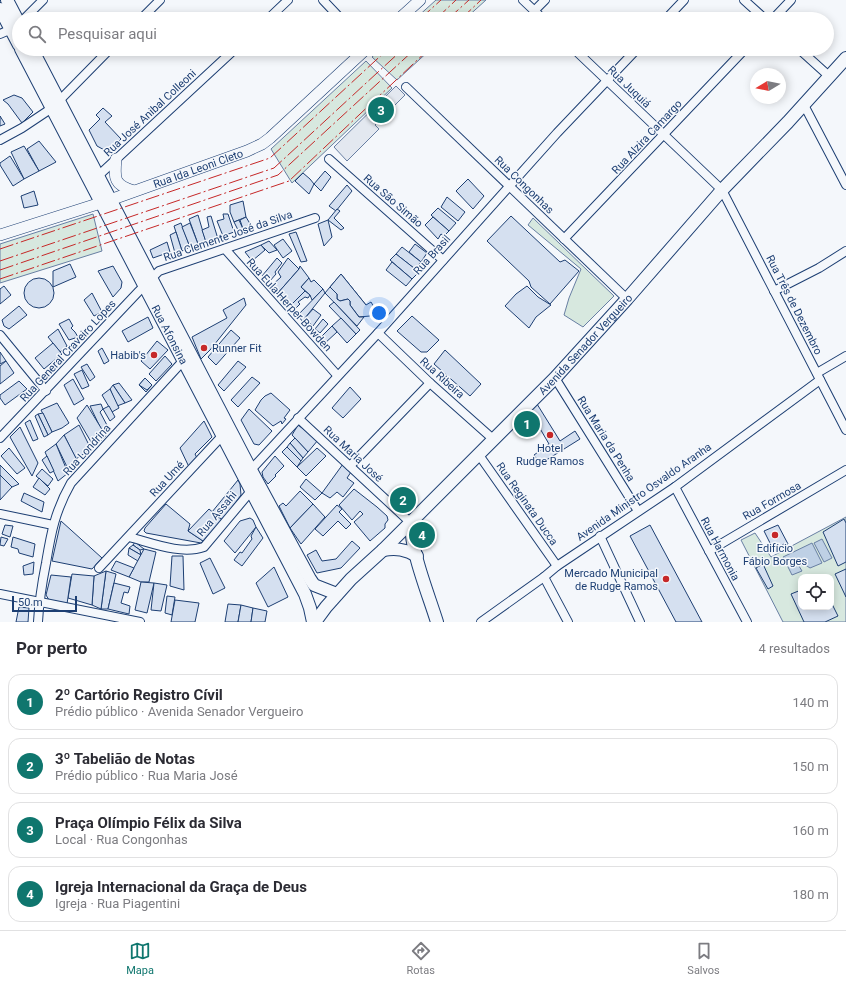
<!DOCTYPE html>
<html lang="pt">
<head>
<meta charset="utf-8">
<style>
	body { margin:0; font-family:Roboto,sans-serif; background:#f7f7f7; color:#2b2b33 }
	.controls { position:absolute; right:12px; bottom:12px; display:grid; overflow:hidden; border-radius:8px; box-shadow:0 2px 10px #0003 }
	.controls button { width:36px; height:36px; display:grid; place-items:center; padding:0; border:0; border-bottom:1px solid #e1e1e2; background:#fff; color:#2b2b33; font:20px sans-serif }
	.compass { position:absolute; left:750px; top:68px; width:36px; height:36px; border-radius:50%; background:#fff; box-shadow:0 2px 10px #0003; rotate:260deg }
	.scale { position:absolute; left:12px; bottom:10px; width:65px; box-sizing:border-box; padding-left:4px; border:2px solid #1d3f73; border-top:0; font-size:11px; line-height:14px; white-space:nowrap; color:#1d3f73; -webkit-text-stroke:3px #f4f7fb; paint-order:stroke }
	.you { position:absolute; left:379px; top:313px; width:14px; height:14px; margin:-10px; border:3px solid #fff; border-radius:50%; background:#1a73e8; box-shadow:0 0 0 6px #1a73e833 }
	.badge { display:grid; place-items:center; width:26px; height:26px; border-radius:50%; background:#0f766e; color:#fff; font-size:13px; font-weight:700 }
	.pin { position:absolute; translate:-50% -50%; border:2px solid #fff; box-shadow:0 1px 4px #0006 }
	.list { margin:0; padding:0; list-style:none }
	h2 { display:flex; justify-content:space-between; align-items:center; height:52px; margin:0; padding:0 16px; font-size:17px }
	h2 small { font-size:13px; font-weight:400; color:#7c7c81 }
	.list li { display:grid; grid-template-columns:26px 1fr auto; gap:12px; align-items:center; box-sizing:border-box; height:56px; margin:0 8px 8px; padding:0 8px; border:1px solid #e1e1e2; border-radius:12px }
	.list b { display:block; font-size:15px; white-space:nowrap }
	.list p { margin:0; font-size:13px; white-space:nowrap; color:#7c7c81 }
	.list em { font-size:13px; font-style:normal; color:#7c7c81 }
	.icon { flex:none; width:22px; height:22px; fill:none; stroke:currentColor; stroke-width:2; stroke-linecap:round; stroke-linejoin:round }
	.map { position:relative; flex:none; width:846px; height:622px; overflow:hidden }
	.search { position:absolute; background:#fff; box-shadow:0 2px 10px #0003; left:12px; right:12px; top:12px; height:44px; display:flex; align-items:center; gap:10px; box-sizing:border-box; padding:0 14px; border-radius:22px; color:#7c7c81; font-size:15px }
	.sheet { height:308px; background:#fff }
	nav { display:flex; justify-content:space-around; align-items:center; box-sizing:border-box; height:56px; border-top:1px solid #e1e1e2; background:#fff; font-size:11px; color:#7c7c81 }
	nav a { display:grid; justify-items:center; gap:2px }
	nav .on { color:#0f766e }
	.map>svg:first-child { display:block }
	.green { fill:#d7e8df; stroke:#687fa3; fill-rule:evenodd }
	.parking { fill:#e3e8f0; stroke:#687fa3 }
	.water { fill:#bed0e5; stroke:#687fa3 }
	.building { fill:#d5e0f0; stroke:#1d3f73 }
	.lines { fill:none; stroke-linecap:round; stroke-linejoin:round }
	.street-casing { stroke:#1d3f73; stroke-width:10 }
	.secondary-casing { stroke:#1d3f73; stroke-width:12 }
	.primary-casing { stroke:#1d3f73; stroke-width:14 }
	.street { stroke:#f4f7fb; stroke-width:8 }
	.secondary { stroke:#f4f7fb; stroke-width:11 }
	.primary { stroke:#f4f7fb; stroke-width:12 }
	.power { stroke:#c62828; stroke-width:1; stroke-dasharray:14 3 2 3; stroke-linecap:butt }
	.poi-dot { fill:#c62828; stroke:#f4f7fb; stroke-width:1.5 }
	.labels { text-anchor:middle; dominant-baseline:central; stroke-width:3; stroke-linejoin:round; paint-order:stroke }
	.street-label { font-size:11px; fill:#1d3f73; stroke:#f4f7fb }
	.poi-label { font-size:11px; fill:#1d3f73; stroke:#f4f7fb; text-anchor:end }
</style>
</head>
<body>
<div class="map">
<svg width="846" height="622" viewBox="0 0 846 622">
	<rect width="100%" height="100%" fill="#f4f7fb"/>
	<g class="green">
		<polygon points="436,0 486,0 465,19 415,19"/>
		<polygon points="381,49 431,49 397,80 372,57"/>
		<polygon points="366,61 392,88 292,183 271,149"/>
		<polygon points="93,214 102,251 0,283 0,244"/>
		<polygon points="533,218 614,296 583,327 564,315 569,298 581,269 528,225"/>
		<path d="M846,517V622H783L741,540L755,533L771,557ZM801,577H831V607H801Z"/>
	</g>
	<polygon class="parking" points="396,86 405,95 375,125 379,129 347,161 334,147"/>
	<g class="water">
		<polygon points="822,539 832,558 824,562 814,543"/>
		<polygon points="812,543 822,563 810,568 804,564 799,566 802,571 792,575 783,557"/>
	</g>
	<g class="building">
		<polygon points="14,95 22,98 33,112 22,123 8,104 3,100"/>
		<polygon points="103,108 112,116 105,122 121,139 108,152 97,146 89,130 100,119 96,115"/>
		<polygon points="0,116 5,124 0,126"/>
		<polygon points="39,141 56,162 39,171 27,149"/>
		<polygon points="24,146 39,171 24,179 11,152"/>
		<polygon points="10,156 24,179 13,186 0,165 0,163"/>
		<polygon points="325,171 331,177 321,191 314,184"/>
		<polygon points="303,173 310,179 314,184 309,194 295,181"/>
		<polygon points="468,179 484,196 473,209 456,191"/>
		<polygon points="347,185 352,191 336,211 329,206"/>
		<polygon points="34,191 38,205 24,208 21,196"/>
		<polygon points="447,197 465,212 458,221 441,207"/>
		<polygon points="243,201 246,217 234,222 230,212 230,205"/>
		<polygon points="438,208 456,223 449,231 431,215"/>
		<polygon points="337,209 340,211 334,218 344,228 341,230 328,220"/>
		<polygon points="223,214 228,214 234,232 223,236 217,221 224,219"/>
		<polygon points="198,215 206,242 198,244 189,219"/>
		<polygon points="211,216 218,239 206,242 202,230 209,227 207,217"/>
		<polygon points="511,216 560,262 565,260 579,271 550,304 531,287 529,281 487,241"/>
		<polygon points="246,217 252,227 243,229 240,220"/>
		<polygon points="433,217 449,231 444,236 441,234 438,239 425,225"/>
		<polygon points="239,220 243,229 239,232 234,222"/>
		<polygon points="328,220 332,237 324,246 318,224"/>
		<polygon points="181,223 190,247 182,251 174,226"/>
		<polygon points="190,223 198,244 190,247 182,227"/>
		<polygon points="176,232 182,251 175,253 170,235"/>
		<polygon points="296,232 307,261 301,262 289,234"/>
		<polygon points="283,239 292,251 283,258 274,245"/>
		<polygon points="269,241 277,250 269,253 261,245"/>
		<polygon points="167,242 170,252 153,258 150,250"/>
		<polygon points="415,244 427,253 421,262 409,252"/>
		<polygon points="261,245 265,250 252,261 245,252"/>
		<polygon points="402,247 421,262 415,269 396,254"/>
		<polygon points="396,254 419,272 412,279 390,260"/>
		<polygon points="277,258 282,263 275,272 276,274 269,282 262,276"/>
		<polygon points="288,258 299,269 277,294 270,287 281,277 278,272"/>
		<polygon points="392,262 412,279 406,286 386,270"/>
		<polygon points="70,264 76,277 53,287 53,271"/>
		<polygon points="113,266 122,282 121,288 113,297 98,271"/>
		<polygon points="300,266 309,278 301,287 305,291 289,307 277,294 299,269"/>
		<polygon points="341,274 366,305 359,317 350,305 350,301 348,299 340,301 337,299 337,294 330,287"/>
		<polygon points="341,274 366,305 371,302 375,309 370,316 359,317 350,305 350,301 348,299 340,301 337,299 337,294 330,287"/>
		<polygon points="309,278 311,282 314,280 323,289 312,300 310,295 301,287"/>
		<circle cx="39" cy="293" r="15"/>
		<polygon points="4,286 11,295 0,304 0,289"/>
		<polygon points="527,286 538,297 551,305 536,317 529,328 505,306 516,294"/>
		<polygon points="330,287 337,294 337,299 340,301 348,299 350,301 350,305 359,317 364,317 357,326 325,293"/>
		<polygon points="323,289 325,293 305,318 302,321 298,315"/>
		<polygon points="305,291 310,295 308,298 305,297 298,302 300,304 292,312 289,307"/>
		<polygon points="92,293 102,312 94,316 84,300"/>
		<polygon points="244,298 246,305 210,350 201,359 192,337 227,318 223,310"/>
		<polygon points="334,302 360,330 356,334 329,306"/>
		<polygon points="19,306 27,315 9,329 4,326 2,320"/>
		<polygon points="313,309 321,315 313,326 305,318"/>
		<polygon points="412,316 439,340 427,352 421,352 397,331"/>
		<polygon points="148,317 153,328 128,342 122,331"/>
		<polygon points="341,318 356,334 347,343 332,326"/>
		<polygon points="69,319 73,326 71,328 75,332 78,337 69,340 59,324"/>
		<polygon points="323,319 328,324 320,333 315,329"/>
		<polygon points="332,326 337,332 324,344 319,339"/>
		<polygon points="58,329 67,346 60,352 48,337"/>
		<polygon points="231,330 240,338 216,365 208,357"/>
		<polygon points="157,341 168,350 150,369 141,361"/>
		<polygon points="53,343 62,354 44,369 35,358"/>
		<polygon points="102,348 109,361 104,364 98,351"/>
		<polygon points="445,350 481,384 470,396 434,364"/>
		<polygon points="0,352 6,361 0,364"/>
		<polygon points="165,356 172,364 156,381 149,374"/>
		<polygon points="6,361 14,373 0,384 0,366"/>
		<polygon points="238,361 246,367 224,391 218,385"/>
		<polygon points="87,364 95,377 90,381 81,367"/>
		<polygon points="82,370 89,386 82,389 74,374"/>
		<polygon points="252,377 260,383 238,407 231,400"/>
		<polygon points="145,378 152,385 146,392 139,385"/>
		<polygon points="145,378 152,385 147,390 139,385"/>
		<polygon points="73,379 84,399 74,405 64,385"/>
		<polygon points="19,381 27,389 5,405 0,398 0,395"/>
		<polygon points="119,383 132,400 125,403 113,385"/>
		<polygon points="113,385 125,403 117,406 110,389"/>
		<polygon points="350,387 361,399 343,418 332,408"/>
		<polygon points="110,389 119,408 112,412 102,395"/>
		<polygon points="271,393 290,410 284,418 286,419 282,424 281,421 273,426 255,410 261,400 265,396"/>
		<polygon points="57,403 69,423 62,428 52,432 41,410"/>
		<polygon points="101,404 103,409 100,412 108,427 102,431 90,406"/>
		<polygon points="537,404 560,441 575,431 580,439 540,464 534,455 549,444 528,408"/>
		<polygon points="87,405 106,436 94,447 77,418"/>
		<polygon points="109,406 115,417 110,421 103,409"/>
		<polygon points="249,409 272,431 259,445 254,444 241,420"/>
		<polygon points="43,413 52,432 48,435 38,414"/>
		<polygon points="38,414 48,435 44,437 35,416"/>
		<polygon points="30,420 38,439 33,441 25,423"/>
		<polygon points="204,421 212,437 195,454 197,458 189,467 180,448"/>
		<polygon points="79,425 91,449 76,459 64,435"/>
		<polygon points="298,425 318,440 308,452 292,435"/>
		<polygon points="20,427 38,463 32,476 10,437"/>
		<polygon points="64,435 78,462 69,471 56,444"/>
		<polygon points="295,438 308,452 303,458 290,443"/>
		<polygon points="290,443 303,458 301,461 287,447"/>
		<polygon points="56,444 68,473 58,481 45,452"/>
		<polygon points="287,447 301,461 297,467 282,452"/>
		<polygon points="9,448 25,468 17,474 1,456"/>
		<polygon points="317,448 326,456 306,476 297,467"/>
		<polygon points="47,456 54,471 50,473 42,460"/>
		<polygon points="275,456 284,466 275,475 276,476 268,484 263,477 262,472"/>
		<polygon points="343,464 351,472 347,478 354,483 343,497 337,492 330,498 322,493"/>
		<polygon points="0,465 19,484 12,487 0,475"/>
		<polygon points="42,469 53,479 48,486 36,476"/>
		<polygon points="0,475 12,487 0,500"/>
		<polygon points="39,478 50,489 45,495 33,487"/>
		<polygon points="306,479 322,493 315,500 300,487"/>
		<polygon points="238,480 240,484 241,495 223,520 212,512"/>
		<polygon points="396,488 406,499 400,507 388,497"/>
		<polygon points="354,489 377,507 387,516 388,520 385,524 385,528 370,541 354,522 363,514 360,511 352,520 339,505"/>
		<polygon points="300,491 313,504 290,528 279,506 283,503 286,506"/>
		<polygon points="24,493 44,502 42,512 21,501"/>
		<polygon points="166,504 190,524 188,531 203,541 201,543 146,533 144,531 145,528"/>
		<polygon points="313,504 325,517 301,544 290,528"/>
		<polygon points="337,505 342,509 339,512 351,524 346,529 338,521 323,536 315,529"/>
		<polygon points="209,509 222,520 203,541 188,531"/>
		<polygon points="250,518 253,520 256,527 235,553 224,541 240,521"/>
		<polygon points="844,519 846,523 846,562 838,566 823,532"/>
		<polygon points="61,521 102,558 92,569 52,561"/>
		<polygon points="5,525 13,526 10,537 2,534"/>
		<polygon points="650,525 702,622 676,622 630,536"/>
		<polygon points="778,525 788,544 786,546 784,544 779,547 779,549 774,551 764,531"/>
		<polygon points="256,527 263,538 242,566 234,560 240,552 242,553 252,539 251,536"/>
		<polygon points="1,537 8,539 4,546 0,545"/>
		<polygon points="13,537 35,544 33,557 19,553 18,549 11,547"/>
		<polygon points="352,541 360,548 341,568 317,573 307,555 316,550 322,561 336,559"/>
		<polygon points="135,542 144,549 140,550 133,545"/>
		<polygon points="133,545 140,550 141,555 129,548"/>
		<polygon points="129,548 141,555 138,561 128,555"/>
		<polygon points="144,549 156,552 149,582 141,582 129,577"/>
		<polygon points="172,556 183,556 184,590 170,586"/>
		<polygon points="210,558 225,588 213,594 200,563"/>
		<polygon points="116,561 134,568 129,577 111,570"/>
		<polygon points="34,562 33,574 24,575 23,566"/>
		<polygon points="763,564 773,586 768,589 756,568"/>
		<polygon points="274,567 288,597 268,607 256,583"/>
		<polygon points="846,569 846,597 835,574"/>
		<polygon points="106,571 116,574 108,609 101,609"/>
		<polygon points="106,571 101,609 92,605 94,576"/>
		<polygon points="72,574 94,576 92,605 68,598"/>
		<polygon points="51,575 71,577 67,604 49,600 46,595"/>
		<polygon points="141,582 154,583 147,613 135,610"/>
		<polygon points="114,583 130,587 128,593 124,592 121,603 130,606 129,614 108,609"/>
		<polygon points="154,583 167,585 161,611 151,610"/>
		<polygon points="801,590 801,607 831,607 831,602 838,616 825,622 804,622 791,594"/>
		<polygon points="167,596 175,597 172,615 165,613"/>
		<polygon points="175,600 199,603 195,622 171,622"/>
		<polygon points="228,604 241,605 238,622 225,622"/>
		<polygon points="241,605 253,608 251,622 238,622"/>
		<polygon points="19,607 29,608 28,622 16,622"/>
		<polygon points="253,608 267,611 265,622 251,622"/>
	</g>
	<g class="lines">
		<g class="street-casing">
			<g id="street">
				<polyline points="323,0 341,19"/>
				<polyline points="523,0 543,19"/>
				<polyline points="744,0 765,19"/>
				<polyline points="534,11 545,0"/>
				<polyline points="24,19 43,0"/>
				<polyline points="141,19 160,0"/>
				<polyline points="268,19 288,0"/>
				<polyline points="666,19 684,0"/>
				<polyline points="773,19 791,0"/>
				<polyline points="0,34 14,28"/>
				<polyline points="574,49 722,190 846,430"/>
				<polyline points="799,49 830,77"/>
				<polyline points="406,87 627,299"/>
				<polyline points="804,105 846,185"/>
				<polyline points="0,140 22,128 52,108 110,49"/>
				<polyline points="329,159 443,260"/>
				<polyline points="98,176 235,49"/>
				<polyline points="564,239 745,49"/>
				<polyline points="225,249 337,375"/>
				<polyline points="774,291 819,268 846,251"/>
				<polyline points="378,333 430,383 493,439"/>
				<polyline points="0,335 46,391"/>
				<polyline points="817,373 846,356"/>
				<polyline points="555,378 638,511"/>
				<polyline points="298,418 411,523"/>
				<polyline points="0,438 139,291 159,271 315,218"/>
				<polyline points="479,455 557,566"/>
				<polyline points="350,466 430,383"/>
				<polyline points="248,473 378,333 557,133 637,49"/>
				<polyline points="675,487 747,622"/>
				<polyline points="0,514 53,525"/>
				<polyline points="600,536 640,622"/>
				<path d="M129,537C152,543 181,555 204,547L251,491"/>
				<polyline points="709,551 846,470"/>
				<polyline points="99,568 222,436"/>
				<polyline points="544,577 568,622"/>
				<polyline points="0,594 140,622"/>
				<path d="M38,622C39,602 42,583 46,563C51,533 55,511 71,483L183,361"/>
				<polyline points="481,622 544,577 557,566 675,487 820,380"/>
			</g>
		</g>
		<g class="secondary-casing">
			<g id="secondary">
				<polyline points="399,19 420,0"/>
				<path d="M116,159C114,179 114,185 134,191"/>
				<path id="s1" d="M0,235L110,200L247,151L262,144L270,138L366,49"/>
			</g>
		</g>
		<g class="primary-casing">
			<g id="primary">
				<polyline points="7,0 19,23"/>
				<polyline points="0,9 19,45"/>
				<path id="s2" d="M21,49L305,594L310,608L313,622"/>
				<polyline points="32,49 251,470 310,579 314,585 337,594"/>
				<path d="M411,523C411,552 428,593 437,622"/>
				<path d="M383,550C396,548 406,549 417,556"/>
				<path id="s3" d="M315,622L326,607L351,579L383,550L555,378L627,299L722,190L788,122L846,58"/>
			</g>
		</g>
		<use href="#street" class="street"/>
		<use href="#secondary" class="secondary"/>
		<use href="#primary" class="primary"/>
		<g class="power">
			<polyline points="420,19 441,0"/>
			<polyline points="436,19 456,0"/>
			<polyline points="448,19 469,0"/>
			<polyline points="461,19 481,0"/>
			<polyline points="0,249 270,158 388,49"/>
			<polyline points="0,261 274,168 403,49"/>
			<polyline points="0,270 278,175 415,49"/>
			<polyline points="0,279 289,181 429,49"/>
		</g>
	</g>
	<g class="poi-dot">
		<circle cx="204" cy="348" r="4"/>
		<circle cx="154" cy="355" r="4"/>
		<circle cx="550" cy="435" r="4"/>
		<circle cx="775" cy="535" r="4"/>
		<circle cx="666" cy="579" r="4"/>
	</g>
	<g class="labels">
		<g class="street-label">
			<text transform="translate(629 87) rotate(44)">Rua Juquiá</text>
			<text transform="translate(150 113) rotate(-43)">Rua José Anibal Colleoni</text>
			<text transform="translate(647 137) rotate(-47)">Rua Alzira Camargo</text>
			<text stroke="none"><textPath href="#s1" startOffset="209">Rua Ida Leoni Cleto</textPath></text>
			<text transform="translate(524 185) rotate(44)">Rua Congonhas</text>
			<text transform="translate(393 201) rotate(41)">Rua São Simão</text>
			<text transform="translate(228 236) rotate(-19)">Rua Clemente José da Silva</text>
			<text transform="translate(432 255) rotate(-48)">Rua Brasil</text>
			<text transform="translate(289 305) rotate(48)">Rua Eula Herper Bowden</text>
			<text transform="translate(794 305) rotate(63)">Rua Três de Dezembro</text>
			<text stroke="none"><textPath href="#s2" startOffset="322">Rua Afonsina</textPath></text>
			<text stroke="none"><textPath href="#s3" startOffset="388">Avenida Senador Vergueiro</textPath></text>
			<text transform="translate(68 351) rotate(-47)">Rua General Craveiro Lopes</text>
			<text transform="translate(442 378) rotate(42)">Rua Ribeira</text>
			<text transform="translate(606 439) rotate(58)">Rua Maria da Penha</text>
			<text transform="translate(87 450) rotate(-48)">Rua Londrina</text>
			<text transform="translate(353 454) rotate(43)">Rua Maria José</text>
			<text transform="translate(167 479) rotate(-47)">Rua Umé</text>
			<text transform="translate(644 492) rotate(-35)">Avenida Ministro Osvaldo Aranha</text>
			<text transform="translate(772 501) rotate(-30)">Rua Formosa</text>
			<text transform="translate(527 504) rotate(55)">Rua Reginata Ducca</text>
			<text transform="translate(217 514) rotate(-50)">Rua Assahi</text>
			<text transform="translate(720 549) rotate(62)">Rua Harmonia</text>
		</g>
		<g class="poi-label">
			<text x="212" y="348" text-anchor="start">Runner Fit</text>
			<text x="146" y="355">Habib's</text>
			<text x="550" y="448" text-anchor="middle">Hotel<tspan x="550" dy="13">Rudge Ramos</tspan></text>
			<text x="775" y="548" text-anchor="middle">Edifício<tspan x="775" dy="13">Fábio Borges</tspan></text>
			<text x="658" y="573">Mercado Municipal<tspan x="658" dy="13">de Rudge Ramos</tspan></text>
		</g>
	</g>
</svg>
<div class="controls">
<button><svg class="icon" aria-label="locate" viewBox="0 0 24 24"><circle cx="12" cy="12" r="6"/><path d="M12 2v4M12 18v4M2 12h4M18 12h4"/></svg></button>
</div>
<svg class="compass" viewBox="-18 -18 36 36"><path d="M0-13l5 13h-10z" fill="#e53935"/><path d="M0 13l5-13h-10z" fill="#7c7c81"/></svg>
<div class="scale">50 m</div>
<div class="you"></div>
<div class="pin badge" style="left:527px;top:424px">1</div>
<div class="pin badge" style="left:403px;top:500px">2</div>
<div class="pin badge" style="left:381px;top:110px">3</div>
<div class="pin badge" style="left:422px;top:535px">4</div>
<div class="search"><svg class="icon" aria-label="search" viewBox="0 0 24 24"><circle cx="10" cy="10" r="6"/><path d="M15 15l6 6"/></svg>Pesquisar aqui</div>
</div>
<section class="sheet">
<h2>Por perto<small>4 resultados</small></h2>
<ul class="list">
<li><span class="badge">1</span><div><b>2º Cartório Registro Cívil</b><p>Prédio público · Avenida Senador Vergueiro</p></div><em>140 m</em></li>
<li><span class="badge">2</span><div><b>3º Tabelião de Notas</b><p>Prédio público · Rua Maria José</p></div><em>150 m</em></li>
<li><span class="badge">3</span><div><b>Praça Olímpio Félix da Silva</b><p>Local · Rua Congonhas</p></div><em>160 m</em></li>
<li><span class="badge">4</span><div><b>Igreja Internacional da Graça de Deus</b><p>Igreja · Rua Piagentini</p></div><em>180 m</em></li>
</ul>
</section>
<nav>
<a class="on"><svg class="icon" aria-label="map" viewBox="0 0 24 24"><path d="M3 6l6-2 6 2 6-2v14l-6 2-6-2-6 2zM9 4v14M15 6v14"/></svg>Mapa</a>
<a><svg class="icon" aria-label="directions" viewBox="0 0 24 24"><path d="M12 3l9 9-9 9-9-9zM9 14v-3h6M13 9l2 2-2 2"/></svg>Rotas</a>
<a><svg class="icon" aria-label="saved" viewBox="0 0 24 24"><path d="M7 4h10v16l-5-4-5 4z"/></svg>Salvos</a>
</nav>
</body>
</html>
